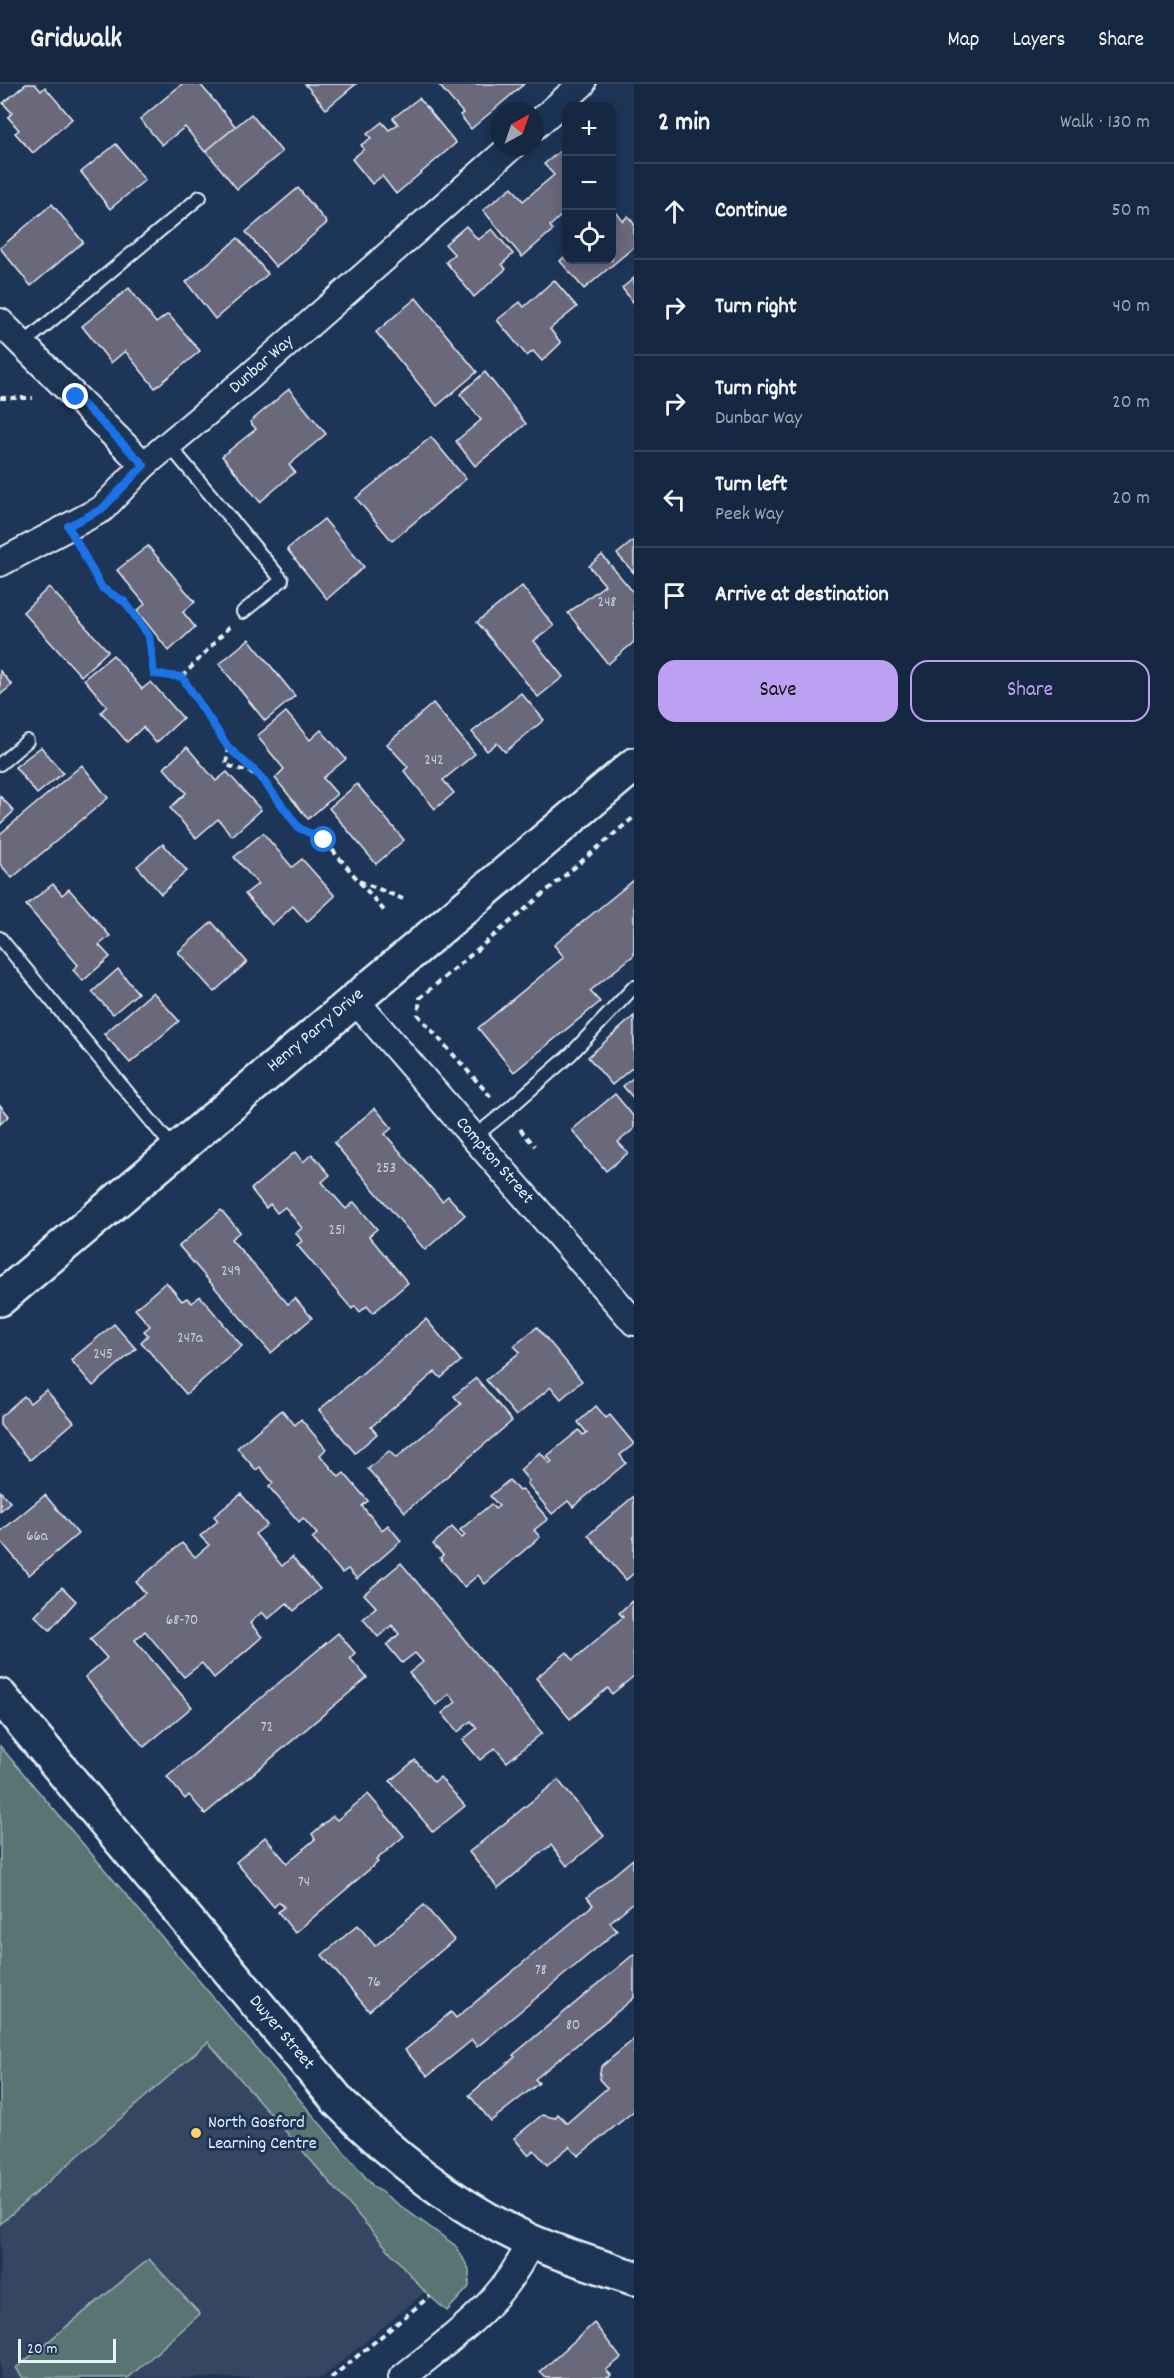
<!DOCTYPE html>
<html lang="en">
<head>
<meta charset="utf-8">
<style>
	body { margin:0; font-family:Dekko,sans-serif; background:#23344c; color:#f1f3f6 }
	.controls { position:absolute; right:18px; top:18px; display:grid; overflow:hidden; border-radius:12px; box-shadow:0 3px 15px #0003 }
	.controls button { width:54px; height:54px; display:grid; place-items:center; padding:0; border:0; border-bottom:2px solid #35445a; background:#162841; color:#f1f3f6; font:30px sans-serif }
	.compass { position:absolute; left:490px; top:18px; width:54px; height:54px; border-radius:50%; background:#162841; box-shadow:0 3px 15px #0003; rotate:40deg }
	.scale { position:absolute; left:18px; bottom:15px; width:98px; box-sizing:border-box; padding-left:6px; border:3px solid #e8f1f8; border-top:0; font-size:16px; line-height:21px; white-space:nowrap; color:#e8f1f8; -webkit-text-stroke:4px #1d3557; paint-order:stroke }
	.stop { position:absolute; width:18px; height:18px; margin:-14px; border:4px solid #1a73e8; border-radius:50%; background:#fff }
	.stop.end { background:#1a73e8; border-color:#fff; box-shadow:0 2px 6px #0008 }
	.list { margin:0; padding:0; list-style:none }
	h2 { display:flex; justify-content:space-between; align-items:center; height:78px; margin:0; padding:0 24px; font-size:26px }
	h2 small { font-size:20px; font-weight:400; color:#9ea6b1 }
	.list li { display:grid; grid-template-columns:39px 1fr auto; gap:18px; align-items:center; box-sizing:border-box; height:96px; padding:0 24px; border-top:2px solid #35445a }
	.list b { display:block; font-size:22px; white-space:nowrap }
	.list p { margin:0; font-size:20px; white-space:nowrap; color:#9ea6b1 }
	.list em { font-size:20px; font-style:normal; color:#9ea6b1 }
	.actions { display:flex; gap:12px; padding:18px 24px }
	.actions a { flex:1; padding:14px 0; border:2px solid #bca0f2; border-radius:18px; text-align:center; font-size:21px; color:#bca0f2 }
	.actions .main { background:#bca0f2; color:#111 }
	.icon { flex:none; width:33px; height:33px; fill:none; stroke:currentColor; stroke-width:2; stroke-linecap:round; stroke-linejoin:round }
	.map { position:relative; flex:none; width:634px; height:2294px; overflow:hidden }
	header { display:flex; align-items:center; gap:36px; box-sizing:border-box; height:84px; padding:0 30px; background:#162841; border-bottom:2px solid #35445a }
	header strong { font-size:28px }
	nav { display:flex; gap:33px; margin-inline-start:auto; font-size:21px }
	main { display:flex }
	aside { flex:1; background:#162841 }
	.map>svg:first-child { display:block }
	.built { fill:#344562 }
	.green { fill:#587573; stroke:#a0b3b6; stroke-width:1.5 }
	.building { fill:#6a697b; stroke:#e8f1f8; stroke-width:1.5 }
	.lines { fill:none; stroke-linecap:round; stroke-linejoin:round }
	.lane-casing { stroke:#e8f1f8; stroke-width:16 }
	.street-casing { stroke:#e8f1f8; stroke-width:30 }
	.secondary-casing { stroke:#e8f1f8; stroke-width:38 }
	.path { stroke:#e8f1f8; stroke-width:4; stroke-dasharray:6 4.5; stroke-linecap:butt }
	.lane { stroke:#1d3557; stroke-width:12 }
	.street { stroke:#1d3557; stroke-width:26 }
	.secondary { stroke:#1d3557; stroke-width:33 }
	.route { stroke:#1a73e8; stroke-width:8 }
	.poi-dot { fill:#ffd166; stroke:#1d3557; stroke-width:2 }
	.labels { text-anchor:middle; dominant-baseline:central; stroke-width:6; stroke-linejoin:round; paint-order:stroke }
	.number-label { font-size:15px; fill:#c8cfd9 }
	.street-label { font-size:18px; fill:#e8f1f8; stroke:#1d3557 }
	.poi-label { font-size:18px; fill:#e8f1f8; stroke:#1d3557; text-anchor:start }
</style>
</head>
<body>
<header>
<strong>Gridwalk</strong>
<nav><a>Map</a><a>Layers</a><a>Share</a></nav>
</header>
<main>
<div class="map">
<svg width="634" height="2294" viewBox="0 0 634 2294">
	<rect width="100%" height="100%" fill="#1d3557"/>
	<filter id="ink" filterUnits="userSpaceOnUse"><feTurbulence type="fractalNoise" baseFrequency=".0167" numOctaves="2"/><feDisplacementMap in="SourceGraphic" scale="12" xChannelSelector="R" yChannelSelector="G"/><feConvolveMatrix kernelMatrix="1 2 1 2 8 2 1 2 1" color-interpolation-filters="sRGB"/></filter>
	<g filter="url(#ink)">
		<polygon class="built" points="208,1958 425,2208 322,2294 0,2294 0,2140"/>
		<g class="green">
			<polygon points="0,1662 373,2102 456,2162 469,2185 469,2203 447,2227 425,2208 208,1958 0,2140"/>
			<polygon points="149,2175 200,2230 128,2294 23,2294 16,2284"/>
		</g>
		<g class="building">
			<polygon points="26,0 35,0 41,7 45,3 72,35 33,69 15,49 19,46 8,33 12,29 3,19"/>
			<polygon points="182,0 200,0 236,43 205,68 185,43 162,61 140,35"/>
			<polygon points="305,0 356,0 326,25"/>
			<polygon points="438,0 524,0 471,45 460,31 463,29"/>
			<polygon points="419,14 456,59 396,110 382,92 372,100 352,75 364,65 361,61 371,54 367,50 382,38 389,46 398,40 393,34"/>
			<polygon points="251,30 282,68 237,105 206,67"/>
			<polygon points="116,60 145,96 110,125 81,88"/>
			<polygon points="566,62 566,127 550,142 553,146 522,173 483,126 512,103 523,117 554,91 544,80"/>
			<polygon points="298,104 327,139 276,183 246,148"/>
			<polygon points="52,120 83,158 31,202 0,164"/>
			<polygon points="612,123 623,137 628,132 634,140 634,163 584,205 560,177 566,171 566,176 612,176"/>
			<polygon points="466,142 478,156 492,145 513,170 502,180 506,185 474,213 446,178 454,170 445,160"/>
			<polygon points="238,154 268,190 215,235 186,198"/>
			<polygon points="634,194 634,219 622,204"/>
			<polygon points="554,196 577,223 550,245 561,259 542,277 533,267 527,272 497,236 520,218 524,223"/>
			<polygon points="129,204 156,239 168,230 200,267 155,304 125,267 111,279 82,242"/>
			<polygon points="416,214 477,288 437,322 376,248"/>
			<polygon points="485,288 526,340 475,382 456,357 481,336 460,310"/>
			<polygon points="289,305 326,350 289,381 295,388 260,418 222,372 256,345 250,338"/>
			<polygon points="431,353 466,395 392,457 356,414"/>
			<polygon points="324,435 364,483 327,515 287,465"/>
			<polygon points="634,456 634,489 617,470"/>
			<polygon points="148,462 195,518 183,528 195,543 169,567 137,527 145,520 117,486"/>
			<polygon points="602,471 634,509 634,558 608,580 568,529 605,501 589,482"/>
			<polygon points="522,502 554,542 534,557 563,593 538,613 477,538"/>
			<polygon points="49,503 108,567 81,592 23,528"/>
			<polygon points="249,555 295,612 265,637 219,580"/>
			<polygon points="113,571 142,605 151,598 183,634 156,659 143,643 127,658 101,628 107,622 84,595"/>
			<polygon points="0,587 12,601 0,611"/>
			<polygon points="521,609 544,636 505,668 497,659 487,667 472,648"/>
			<polygon points="433,619 475,670 443,696 454,709 435,725 404,687 408,683 387,660"/>
			<polygon points="286,628 310,656 321,646 346,675 323,694 337,710 308,735 275,694 284,685 257,652"/>
			<polygon points="41,663 63,689 37,710 15,683"/>
			<polygon points="187,663 216,697 227,688 261,726 232,752 218,735 196,754 170,724 186,709 164,684"/>
			<polygon points="82,681 108,714 12,794 0,780 0,750"/>
			<polygon points="357,700 404,756 376,780 329,724"/>
			<polygon points="0,712 14,727 0,740"/>
			<polygon points="263,749 292,783 302,775 335,812 307,838 293,822 272,841 245,810 258,800 234,773"/>
			<polygon points="163,760 187,787 161,810 137,782"/>
			<polygon points="634,796 634,871 590,907 600,918 514,988 478,944 564,873 554,861"/>
			<polygon points="53,800 62,811 69,805 110,852 99,861 110,873 83,897 73,886 78,881 26,821"/>
			<polygon points="212,838 247,878 214,908 178,868"/>
			<polygon points="118,885 138,909 113,930 92,908"/>
			<polygon points="153,908 179,937 130,979 104,950"/>
			<polygon points="634,932 634,982 612,1001 588,973"/>
			<polygon points="634,993 634,1015 623,1002"/>
			<polygon points="615,1010 634,1033 634,1045 618,1058 628,1069 606,1087 572,1046"/>
			<polygon points="0,1021 9,1032 0,1040"/>
			<polygon points="375,1024 392,1044 385,1050 442,1117 448,1112 465,1131 425,1166 334,1059"/>
			<polygon points="295,1068 303,1078 312,1070 330,1091 322,1098 346,1125 354,1118 377,1145 369,1152 408,1199 373,1229 367,1222 360,1228 355,1222 352,1225 297,1161 302,1157 296,1149 302,1144 285,1123 277,1129 270,1120 266,1124 251,1105"/>
			<polygon points="221,1126 240,1148 231,1155 288,1220 295,1214 312,1234 271,1269 179,1162"/>
			<polygon points="166,1198 182,1217 187,1214 192,1219 200,1212 242,1262 186,1310 141,1258 148,1251 144,1247 150,1242 135,1225"/>
			<polygon points="426,1235 461,1277 441,1294 435,1288 371,1343 377,1350 355,1369 319,1326"/>
			<polygon points="114,1240 136,1265 93,1302 71,1276"/>
			<polygon points="537,1243 582,1297 561,1315 551,1303 516,1332 486,1296 520,1268 514,1262"/>
			<polygon points="476,1294 512,1337 405,1428 368,1385 389,1367 396,1374 461,1320 454,1312"/>
			<polygon points="46,1306 74,1338 30,1376 0,1341 0,1333 24,1312 30,1319"/>
			<polygon points="596,1322 606,1334 610,1331 634,1360 620,1371 626,1379 573,1423 568,1417 552,1430 527,1399 529,1397 520,1386 540,1368 550,1380 552,1378 547,1372 579,1346 583,1351 587,1349 578,1338"/>
			<polygon points="282,1326 295,1341 301,1335 326,1365 320,1371 339,1393 344,1389 368,1417 362,1422 382,1446 388,1441 401,1457 357,1495 348,1485 342,1489 312,1454 317,1450 303,1434 299,1438 269,1403 273,1399 260,1383 256,1386 237,1364"/>
			<polygon points="509,1396 519,1407 522,1405 548,1435 534,1446 540,1453 485,1500 478,1491 464,1503 440,1474 443,1471 433,1460 452,1443 462,1454 465,1451 460,1446 491,1420 495,1425 499,1422 490,1412"/>
			<polygon points="0,1407 10,1418 0,1427"/>
			<polygon points="241,1410 267,1441 255,1450 282,1482 292,1473 320,1505 294,1527 287,1519 268,1535 262,1528 250,1539 262,1553 214,1594 202,1579 184,1593 145,1547 135,1556 192,1623 144,1663 85,1593 107,1574 90,1555 145,1509 136,1498 182,1459 195,1473 209,1461 200,1452 218,1437 214,1432"/>
			<polygon points="45,1411 78,1450 29,1491 0,1456 0,1448"/>
			<polygon points="634,1412 634,1489 626,1496 588,1451"/>
			<polygon points="401,1479 542,1649 507,1678 495,1664 480,1676 463,1656 477,1644 471,1637 458,1648 442,1629 456,1618 449,1610 436,1621 409,1589 423,1578 415,1569 402,1579 387,1561 399,1550 392,1541 378,1553 363,1535 376,1523 364,1510"/>
			<polygon points="62,1503 76,1517 50,1546 35,1532"/>
			<polygon points="632,1517 634,1592 612,1610 608,1604 570,1635 536,1594 567,1568 573,1576 623,1533 619,1529"/>
			<polygon points="338,1549 355,1569 350,1574 367,1594 205,1730 189,1711 185,1715 167,1693"/>
			<polygon points="415,1676 434,1698 440,1693 465,1722 433,1748 390,1697"/>
			<polygon points="558,1696 604,1752 567,1782 551,1761 498,1804 469,1768"/>
			<polygon points="368,1710 404,1752 376,1776 378,1778 295,1849 278,1828 284,1823 279,1818 274,1823 236,1778 265,1753 287,1779 315,1755 312,1750 333,1732 337,1736"/>
			<polygon points="633,1775 634,1818 610,1838 617,1847 477,1963 472,1956 428,1992 405,1966 451,1928 456,1934 593,1821 587,1813"/>
			<polygon points="424,1821 454,1856 369,1927 322,1871 358,1841 375,1862"/>
			<polygon points="634,1870 634,1914 535,1995 539,1999 491,2037 469,2011 515,1973 513,1971"/>
			<polygon points="634,1955 634,2027 578,2072 570,2062 547,2081 534,2066 528,2071 514,2054 542,2031 555,2034 558,2030 567,2039 607,2004 599,1995 601,1983"/>
			<polygon points="594,2239 621,2274 606,2286 611,2291 608,2294 546,2294 540,2288"/>
		</g>
		<g class="lines">
			<g class="lane-casing">
				<g id="lane">
					<polyline points="23,260 200,113"/>
					<polyline points="168,360 282,496 243,528"/>
					<polyline points="0,680 27,657"/>
					<polyline points="0,854 175,1066"/>
					<polyline points="474,1053 505,1028 571,970 634,903"/>
				</g>
			</g>
			<g class="street-casing">
				<g id="street">
					<polyline points="535,42 582,0"/>
					<polyline points="0,238 144,381"/>
					<polyline points="0,479 102,425 144,381 248,294 511,63"/>
					<polyline points="354,915 634,1238"/>
					<path d="M402,2294C455,2251 502,2221 531,2157"/>
				</g>
			</g>
			<g class="secondary-casing">
				<g id="secondary">
					<polyline points="0,1215 634,681"/>
					<path d="M0,1612L339,2018C395,2075 457,2124 530,2157C564,2172 600,2182 634,2194"/>
				</g>
			</g>
			<g class="path">
				<polyline points="0,314 33,314"/>
				<polyline points="82,467 102,504 125,518 149,552 154,590 182,593 228,663 259,692 299,744 324,756 386,829"/>
				<polyline points="182,593 229,543"/>
				<polyline points="228,663 226,681 256,690"/>
				<polyline points="359,797 403,815"/>
				<polyline points="491,1013 418,931 420,914 634,733"/>
				<polyline points="520,1045 535,1062"/>
				<polyline points="331,2294 430,2212"/>
			</g>
			<use href="#lane" class="lane"/>
			<use href="#street" class="street"/>
			<use href="#secondary" class="secondary"/>
		</g>
	</g>
	<g class="lines" filter="url(#ink)">
		<polyline class="route" points="76,313 144,381 102,425 68,442 102,504 125,518 149,552 154,590 182,593 228,663 260,692 299,744 324,756"/>
	</g>
	<circle class="poi-dot" cx="196" cy="2049" r="6"/>
	<g class="labels">
		<g class="number-label">
			<text x="607" y="519">248</text>
			<text x="434" y="677">242</text>
			<text x="386" y="1085">253</text>
			<text x="337" y="1147">251</text>
			<text x="231" y="1188">249</text>
			<text x="190" y="1255">247a</text>
			<text x="103" y="1271">245</text>
			<text x="37" y="1453">66a</text>
			<text x="182" y="1537">68-70</text>
			<text x="267" y="1644">72</text>
			<text x="304" y="1799">74</text>
			<text x="541" y="1887">78</text>
			<text x="374" y="1899">76</text>
			<text x="573" y="1942">80</text>
		</g>
		<g class="street-label">
			<text transform="translate(262 281) rotate(-41)">Dunbar Way</text>
			<text transform="translate(316 947) rotate(-40)">Henry Parry Drive</text>
			<text transform="translate(494 1077) rotate(49)">Compton Street</text>
			<text transform="translate(281 1949) rotate(50)">Dwyer Street</text>
		</g>
		<g class="poi-label">
			<text x="208" y="2039">North Gosford<tspan x="208" dy="21">Learning Centre</tspan></text>
		</g>
	</g>
</svg>
<div class="controls">
<button>+</button>
<button>−</button>
<button><svg class="icon" aria-label="locate" viewBox="0 0 24 24"><circle cx="12" cy="12" r="6"/><path d="M12 2v4M12 18v4M2 12h4M18 12h4"/></svg></button>
</div>
<svg class="compass" viewBox="-18 -18 36 36"><path d="M0-13l5 13h-10z" fill="#e53935"/><path d="M0 13l5-13h-10z" fill="#9ea6b1"/></svg>
<div class="scale">20 m</div>
<div class="stop" style="left:324px;top:756px"></div>
<div class="stop end" style="left:76px;top:313px"></div>
</div>
<aside>
<h2>2 min<small>Walk · 130 m</small></h2>
<ul class="list">
<li><svg class="icon" aria-label="ahead" viewBox="0 0 24 24"><path d="M12 20V5M6 11l6-6 6 6"/></svg><div><b>Continue</b></div><em>50 m</em></li>
<li><svg class="icon" aria-label="right" viewBox="0 0 24 24"><path d="M7 20v-9h11M14 6l5 5-5 5"/></svg><div><b>Turn right</b></div><em>40 m</em></li>
<li><svg class="icon" aria-label="right" viewBox="0 0 24 24"><path d="M7 20v-9h11M14 6l5 5-5 5"/></svg><div><b>Turn right</b><p>Dunbar Way</p></div><em>20 m</em></li>
<li><svg class="icon" aria-label="left" viewBox="0 0 24 24"><path d="M17 20v-9H6M10 6l-5 5 5 5"/></svg><div><b>Turn left</b><p>Peek Way</p></div><em>20 m</em></li>
<li><svg class="icon" aria-label="arrive" viewBox="0 0 24 24"><path d="M6 21V4h12l-3 4 3 4H6"/></svg><div><b>Arrive at destination</b></div></li>
</ul>
<div class="actions"><a class="main">Save</a><a>Share</a></div>
</aside>
</main>
</body>
</html>
